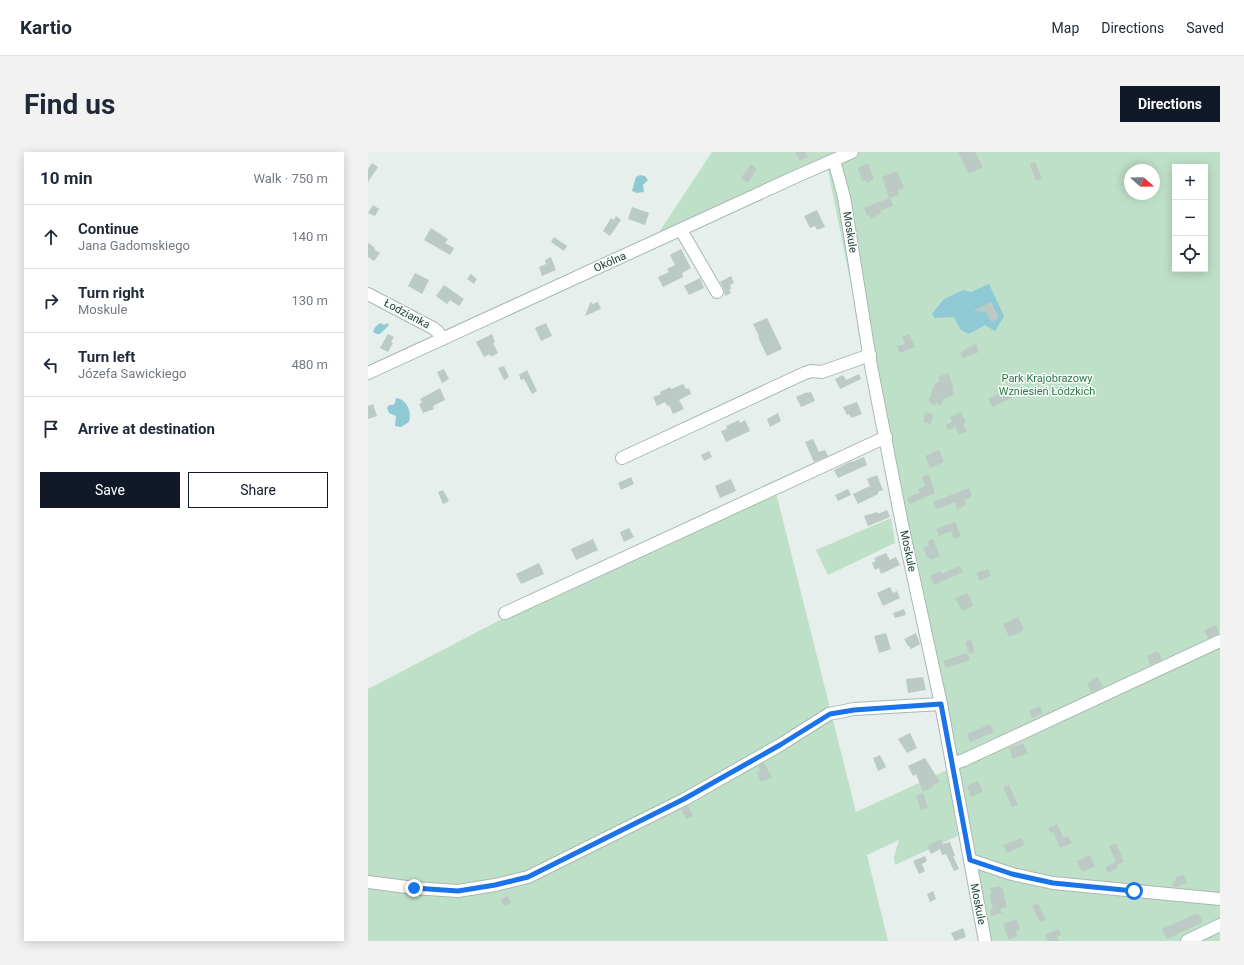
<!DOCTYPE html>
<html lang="en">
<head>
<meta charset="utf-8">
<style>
	body { margin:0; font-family:Roboto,sans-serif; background:#f2f2f3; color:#1f2937 }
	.controls { position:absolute; right:12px; top:12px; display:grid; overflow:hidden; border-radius:0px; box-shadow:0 2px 10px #0003 }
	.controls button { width:36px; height:36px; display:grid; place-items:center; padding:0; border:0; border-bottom:1px solid #e0e1e3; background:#fff; color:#1f2937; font:20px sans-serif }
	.compass { position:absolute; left:756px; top:12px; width:36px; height:36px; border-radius:50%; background:#fff; box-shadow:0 2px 10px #0003; rotate:110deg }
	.stop { position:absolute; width:12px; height:12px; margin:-9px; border:3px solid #1a73e8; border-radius:50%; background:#fff }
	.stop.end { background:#1a73e8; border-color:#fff; box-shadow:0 1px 4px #0008 }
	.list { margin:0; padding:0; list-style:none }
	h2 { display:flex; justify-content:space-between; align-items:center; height:52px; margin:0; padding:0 16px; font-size:17px }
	h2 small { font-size:13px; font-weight:400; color:#747a83 }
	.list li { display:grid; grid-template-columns:26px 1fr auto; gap:12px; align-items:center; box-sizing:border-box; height:64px; padding:0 16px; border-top:1px solid #e0e1e3 }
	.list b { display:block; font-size:15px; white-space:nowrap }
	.list p { margin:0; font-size:13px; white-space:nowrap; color:#747a83 }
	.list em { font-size:13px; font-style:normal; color:#747a83 }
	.actions { display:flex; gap:8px; padding:12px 16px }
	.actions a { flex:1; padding:9px 0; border:1px solid #111827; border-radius:0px; text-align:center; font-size:14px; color:#111827 }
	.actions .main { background:#111827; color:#fff }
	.icon { flex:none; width:22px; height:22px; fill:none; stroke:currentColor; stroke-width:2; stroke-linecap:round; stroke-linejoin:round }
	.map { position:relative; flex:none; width:852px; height:789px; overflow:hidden; border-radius:0px }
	header { display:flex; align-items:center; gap:24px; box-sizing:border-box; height:56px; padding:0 20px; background:#fff; border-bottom:1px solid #e0e1e3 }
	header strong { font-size:19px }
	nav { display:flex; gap:22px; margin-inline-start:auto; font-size:14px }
	.intro { display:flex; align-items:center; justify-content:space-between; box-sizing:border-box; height:96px; padding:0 24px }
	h1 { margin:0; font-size:28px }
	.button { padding:10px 18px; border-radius:0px; background:#111827; color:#fff; font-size:14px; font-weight:700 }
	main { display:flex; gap:24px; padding:0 24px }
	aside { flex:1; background:#fff; border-radius:0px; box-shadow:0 2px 10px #0003 }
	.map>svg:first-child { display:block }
	.green { fill:#bfe0c8; fill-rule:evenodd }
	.water { fill:#8ec9d4 }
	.building { fill:#bbcac4 }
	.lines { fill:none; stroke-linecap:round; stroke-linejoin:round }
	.minor-casing { stroke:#a8b8b2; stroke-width:14 }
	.minor { stroke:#fff; stroke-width:12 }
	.route { stroke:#1a73e8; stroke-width:5 }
	.labels { text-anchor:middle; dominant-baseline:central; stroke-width:3; stroke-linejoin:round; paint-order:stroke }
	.street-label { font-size:11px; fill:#24423a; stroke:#f7fbf9 }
	.park-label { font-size:11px; fill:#2d7a4b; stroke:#f7fbf9 }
</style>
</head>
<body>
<header>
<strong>Kartio</strong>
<nav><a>Map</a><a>Directions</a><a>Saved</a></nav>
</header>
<div class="intro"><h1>Find us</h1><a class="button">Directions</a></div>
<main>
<aside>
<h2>10 min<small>Walk · 750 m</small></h2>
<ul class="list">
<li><svg class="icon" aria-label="ahead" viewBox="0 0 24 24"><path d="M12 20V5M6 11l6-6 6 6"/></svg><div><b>Continue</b><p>Jana Gadomskiego</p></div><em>140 m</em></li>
<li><svg class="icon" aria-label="right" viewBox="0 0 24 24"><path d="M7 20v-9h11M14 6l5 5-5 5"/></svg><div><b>Turn right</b><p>Moskule</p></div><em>130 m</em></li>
<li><svg class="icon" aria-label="left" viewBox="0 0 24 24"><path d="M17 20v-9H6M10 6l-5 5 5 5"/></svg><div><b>Turn left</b><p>Józefa Sawickiego</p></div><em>480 m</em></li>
<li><svg class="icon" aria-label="arrive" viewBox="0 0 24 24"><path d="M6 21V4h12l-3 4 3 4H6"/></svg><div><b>Arrive at destination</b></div></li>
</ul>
<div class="actions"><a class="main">Save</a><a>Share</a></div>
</aside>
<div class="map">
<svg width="852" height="789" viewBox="0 0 852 789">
	<rect width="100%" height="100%" fill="#e6efeb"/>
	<g class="green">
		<path d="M344,0H852V789H615L459,13L282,94ZM807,15H837V117H807ZM762,18H786V42H762Z"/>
		<polygon points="406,333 488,660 579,618 583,640 590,684 527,713 526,705 531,688 499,703 520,789 0,789 0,537 283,389"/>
		<polygon points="523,366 527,391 460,423 448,398"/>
	</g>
	<g class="water">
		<polygon points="272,23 277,24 280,28 275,33 276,40 269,41 264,39 268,25"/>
		<polygon points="621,132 636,164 627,179 617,173 601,182 593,178 586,165 567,166 564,162 576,147 595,138 603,140"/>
		<path d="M13,171L16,173L19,171L21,173L12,182H9L5,180C6,176 9,172 13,171Z"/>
		<path d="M28,246C39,247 44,260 41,270L33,275L27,274L28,264L21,261L19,256L21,253H25L27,251Z"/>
	</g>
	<g class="building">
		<polygon points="427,0 437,0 440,5 432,9"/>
		<polygon points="590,0 607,0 615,15 601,22"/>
		<polygon points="667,10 674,27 668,29 662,12"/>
		<polygon points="4,11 10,15 0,30 0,17"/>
		<polygon points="500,11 506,27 498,31 497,28 494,30 490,16"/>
		<polygon points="383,12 389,17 380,31 373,26"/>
		<polygon points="529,19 536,36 530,38 531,43 522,46 525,54 512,59 513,62 503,66 502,63 499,64 496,56 521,46 514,25"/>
		<polygon points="5,53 11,57 7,64 0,61"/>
		<polygon points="264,55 281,61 277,73 260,67"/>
		<polygon points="449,58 457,75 449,78 447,74 442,76 436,64"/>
		<polygon points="248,64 253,68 242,84 235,79 243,66 246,68"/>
		<polygon points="63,76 80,87 77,91 86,96 82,103 56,88"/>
		<polygon points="186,85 199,94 196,99 183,90"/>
		<polygon points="0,91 6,95 7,98 12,101 6,109 0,105"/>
		<polygon points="313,97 323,116 314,121 315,125 295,135 290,125 301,120 299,117 307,113 302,103"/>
		<polygon points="183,105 188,118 174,124 171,115 178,112 177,108"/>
		<polygon points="47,121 61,128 54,142 40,134"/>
		<polygon points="103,122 109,127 106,132 99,127"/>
		<polygon points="363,124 366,131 362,133 363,137 361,138 363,141 357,144 356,137 352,130"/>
		<polygon points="332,126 336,136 321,143 316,134"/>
		<polygon points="76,133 96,147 91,154 82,148 79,152 68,144"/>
		<polygon points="223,149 224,152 230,150 233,157 217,164"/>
		<polygon points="623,150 631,166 623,170 618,160 605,159"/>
		<polygon points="399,166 414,197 399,204 390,185 391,184 385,172"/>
		<polygon points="178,171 184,184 173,189 167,176"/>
		<polygon points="20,182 26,185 23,190 25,191 20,200 12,196"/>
		<polygon points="124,182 127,190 125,191 130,201 123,205 122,202 116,205 108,190"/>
		<polygon points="541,182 547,195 532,201 529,194 537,192 534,185"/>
		<polygon points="608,192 611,200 595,206 592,201 596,199 595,198"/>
		<polygon points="136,214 141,225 136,228 130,216"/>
		<polygon points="76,217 81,227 74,231 69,220"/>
		<polygon points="159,218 169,239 164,242 156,227 153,228 151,223"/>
		<polygon points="580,221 586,236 584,237 586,243 576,247 572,254 568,250 567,254 560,248 563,245 564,237 567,235 565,233 571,229 570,225"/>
		<polygon points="491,222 493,227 472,237 467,227 475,223 478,228"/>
		<polygon points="315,232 318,237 321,236 323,242 311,248 316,257 305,262 301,253 299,254 297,250 289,254 285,245 293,242 292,240 302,235 303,237"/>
		<polygon points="72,236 77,248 65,254 66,257 55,261 51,252 54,251 52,247"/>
		<polygon points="640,237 644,246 624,255 620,247"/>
		<polygon points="439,240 439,241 443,240 447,249 433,255 428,245"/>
		<polygon points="489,250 494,262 483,266 481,262 479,263 475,255"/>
		<polygon points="5,252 9,264 0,267 0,254"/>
		<polygon points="557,260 565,262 563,272 555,270"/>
		<polygon points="593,260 598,270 595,272 599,279 591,283 587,275 580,278 578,273 584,270 582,265"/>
		<polygon points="410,261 413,269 402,275 399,267"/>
		<polygon points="371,268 372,271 377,268 382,279 358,290 353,279 359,277 358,274"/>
		<polygon points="445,287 451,300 457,298 460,304 446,310 437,290"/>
		<polygon points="571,298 576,310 562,316 557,304"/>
		<polygon points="341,299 344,305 336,309 333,303"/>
		<polygon points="496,305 499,313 470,326 466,318 484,309 484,310"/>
		<polygon points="561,322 567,341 542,352 539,346 552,340 550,337 557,334 554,325"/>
		<polygon points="509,323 515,338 510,340 510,342 490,352 485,342 502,334 499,327"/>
		<polygon points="263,325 266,332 253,338 250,331"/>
		<polygon points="363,327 368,339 352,346 347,334"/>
		<polygon points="601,336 604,342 602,346 596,348 598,353 589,357 587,350 569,357 565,350"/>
		<polygon points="480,337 483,343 470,349 467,343"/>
		<polygon points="75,338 81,349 75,352 70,340"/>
		<polygon points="519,358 522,365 500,374 496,364 509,360 510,362"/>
		<polygon points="587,370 593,384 586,387 583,379 571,384 568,377"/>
		<polygon points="261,376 266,385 256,390 252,380"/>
		<polygon points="225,387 230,398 208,408 203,397"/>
		<polygon points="565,387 572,404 563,408 563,406 560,407 555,396 561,394 559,390"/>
		<polygon points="518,401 522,408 528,405 532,413 513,422 511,416 507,418 504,411 508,409 506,406"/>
		<polygon points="171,411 176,422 153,432 148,422"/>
		<polygon points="592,414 595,420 566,433 562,424 572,419 574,422"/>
		<polygon points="620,417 623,424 612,429 608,421"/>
		<polygon points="522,435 525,441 529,439 532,446 515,454 509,441"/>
		<polygon points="599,441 602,445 605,454 594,459 587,446"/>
		<polygon points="536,457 538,463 527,466 525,461"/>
		<polygon points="650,465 656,478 641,485 635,472"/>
		<polygon points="848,473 851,482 840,486 836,478"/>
		<polygon points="518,481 523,497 511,501 506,484"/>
		<polygon points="548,481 552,492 543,497 541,494 540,494 536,487"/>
		<polygon points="603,488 607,500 601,502 597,490"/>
		<polygon points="790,499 794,508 782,513 779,504"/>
		<polygon points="599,501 602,508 578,516 575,509"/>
		<polygon points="555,525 558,538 540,541 538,527"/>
		<polygon points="730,525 735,535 723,540 719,531"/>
		<polygon points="672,554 675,561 664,566 661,559"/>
		<polygon points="622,572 626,580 602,590 599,582"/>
		<polygon points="542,581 549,596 539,601 530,587"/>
		<polygon points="655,591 660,601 645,607 641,596"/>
		<polygon points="512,603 518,615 510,619 505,606"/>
		<polygon points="557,606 572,630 564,633 565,635 555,640 548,622 545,624 540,614"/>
		<polygon points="396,611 404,625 393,630 389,621 392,619 390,614"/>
		<polygon points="610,629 615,640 603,645 599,634"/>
		<polygon points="641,633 650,653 644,655 635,635"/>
		<polygon points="555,641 560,656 553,658 548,644"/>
		<polygon points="320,654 325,664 318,667 313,657"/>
		<polygon points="689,672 696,686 700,684 704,691 692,696 685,680 682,681 680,676"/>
		<polygon points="653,686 657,693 639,701 635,693"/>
		<polygon points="573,687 575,692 582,690 587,704 585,704 591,717 586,719 578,702 574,703 572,697 563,702 559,694"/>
		<polygon points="748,691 756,710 749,713 741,694"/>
		<polygon points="722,703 727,714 714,720 709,709"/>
		<polygon points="557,704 559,709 554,712 557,719 551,722 545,709"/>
		<polygon points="748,710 750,716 740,721 737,715"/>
		<polygon points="815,722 819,731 809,735 806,735 804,730 808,729 807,726"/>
		<polygon points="631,734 632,736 634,735 639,755 632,757 634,761 623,764 622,758 625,757 621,742 624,742 622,736"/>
		<polygon points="565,739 568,747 562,750 559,742"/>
		<polygon points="140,744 143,751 136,754 132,747"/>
		<polygon points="670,751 678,768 672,770 664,754"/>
		<polygon points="830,761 835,770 799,787 794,777"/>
		<polygon points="649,767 652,778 648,780 650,784 641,788 635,772"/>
		<polygon points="595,776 598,785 587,789 583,781"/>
		<polygon points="690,777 693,783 689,785 691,789 680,789 677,783"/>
	</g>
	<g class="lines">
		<g class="minor-casing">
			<g id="minor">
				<polyline points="466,8 476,45 503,214 535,377 573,552 617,789"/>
				<polyline points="313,78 349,140"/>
				<polyline points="0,142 65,176 70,180 74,187"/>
				<polyline points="0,221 427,25 484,0"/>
				<polyline points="254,306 437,221 443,219 454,220 502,203"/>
				<polyline points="137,461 518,285"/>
				<polyline points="584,612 596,608 852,489"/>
				<polyline points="602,708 644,722 685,731 852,747"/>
				<polyline points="0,730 46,736 90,739 127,733 160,725 317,647 412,593 461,562 486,557 573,552"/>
				<polyline points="819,789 852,773"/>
			</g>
		</g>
		<use href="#minor" class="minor"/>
	</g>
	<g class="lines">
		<polyline class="route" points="46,736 90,739 127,733 160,725 316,647 412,593 462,562 486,558 573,552 602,708 644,722 685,731 766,739"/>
	</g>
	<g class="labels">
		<g class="street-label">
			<text transform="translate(482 80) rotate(81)">Moskule</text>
			<text transform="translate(242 110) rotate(-24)">Okólna</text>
			<text transform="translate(39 162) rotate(28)">Łodzianka</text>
			<text transform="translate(540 399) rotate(78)">Moskule</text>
			<text transform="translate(610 752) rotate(79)">Moskule</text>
		</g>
		<g class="park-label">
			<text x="679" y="226">Park Krajobrazowy<tspan x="679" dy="13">Wzniesień Łódzkich</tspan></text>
		</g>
	</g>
</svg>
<div class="controls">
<button>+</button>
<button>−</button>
<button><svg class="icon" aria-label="locate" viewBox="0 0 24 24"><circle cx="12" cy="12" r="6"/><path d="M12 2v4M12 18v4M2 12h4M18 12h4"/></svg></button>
</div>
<svg class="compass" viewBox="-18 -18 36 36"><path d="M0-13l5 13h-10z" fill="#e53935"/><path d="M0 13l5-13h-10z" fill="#747a83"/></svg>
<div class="stop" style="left:766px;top:739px"></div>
<div class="stop end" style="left:46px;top:736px"></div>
</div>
</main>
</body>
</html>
